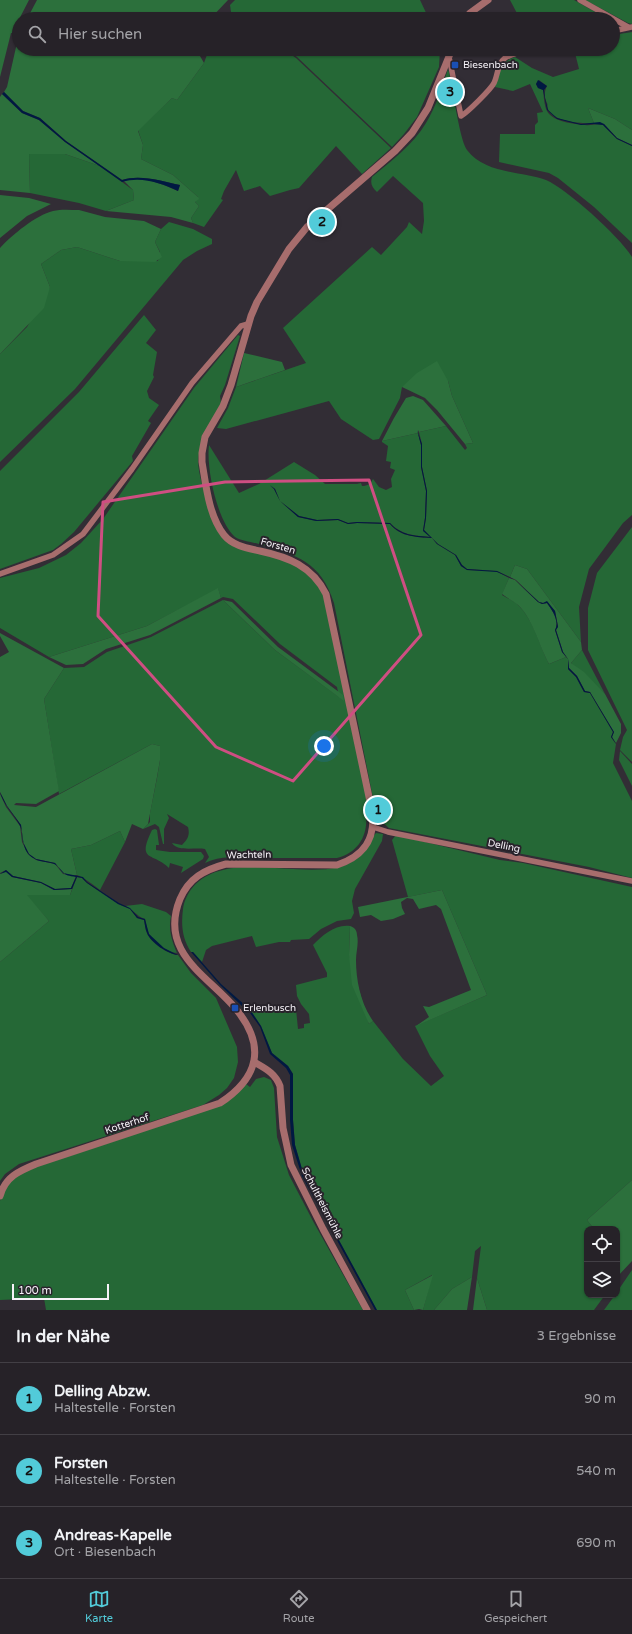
<!DOCTYPE html>
<html lang="de">
<head>
<meta charset="utf-8">
<style>
	body { margin:0; font-family:"Varela Round",sans-serif; background:#322f34; color:#f1f3f6 }
	.controls { position:absolute; right:12px; bottom:12px; display:grid; overflow:hidden; border-radius:8px; box-shadow:0 1px 3px #0004 }
	.controls button { width:36px; height:36px; display:grid; place-items:center; padding:0; border:0; border-bottom:1px solid #423f45; background:#262228; color:#f1f3f6; font:20px sans-serif }
	.scale { position:absolute; left:12px; bottom:10px; width:97px; box-sizing:border-box; padding-left:4px; border:2px solid #f6f2f8; border-top:0; font-size:11px; line-height:14px; white-space:nowrap; color:#f6f2f8; -webkit-text-stroke:3px #28232b; paint-order:stroke }
	.you { position:absolute; left:324px; top:746px; width:14px; height:14px; margin:-10px; border:3px solid #fff; border-radius:50%; background:#1a73e8; box-shadow:0 0 0 6px #1a73e833 }
	.badge { display:grid; place-items:center; width:26px; height:26px; border-radius:50%; background:#52cbd9; color:#111; font-size:13px; font-weight:700 }
	.pin { position:absolute; translate:-50% -50%; border:2px solid #fff; box-shadow:0 1px 4px #0006 }
	.list { margin:0; padding:0; list-style:none }
	h2 { display:flex; justify-content:space-between; align-items:center; height:52px; margin:0; padding:0 16px; font-size:17px }
	h2 small { font-size:13px; font-weight:400; color:#a4a4a8 }
	.list li { display:grid; grid-template-columns:26px 1fr auto; gap:12px; align-items:center; box-sizing:border-box; height:72px; padding:0 16px; border-top:1px solid #423f45 }
	.list b { display:block; font-size:15px; white-space:nowrap }
	.list p { margin:0; font-size:13px; white-space:nowrap; color:#a4a4a8 }
	.list em { font-size:13px; font-style:normal; color:#a4a4a8 }
	.icon { flex:none; width:22px; height:22px; fill:none; stroke:currentColor; stroke-width:2; stroke-linecap:round; stroke-linejoin:round }
	.map { position:relative; flex:none; width:632px; height:1310px; overflow:hidden }
	.search { position:absolute; background:#262228; box-shadow:0 1px 3px #0004; left:12px; right:12px; top:12px; height:44px; display:flex; align-items:center; gap:10px; box-sizing:border-box; padding:0 14px; border-radius:22px; color:#a4a4a8; font-size:15px }
	.sheet { height:268px; background:#262228 }
	nav { display:flex; justify-content:space-around; align-items:center; box-sizing:border-box; height:56px; border-top:1px solid #423f45; background:#262228; font-size:11px; color:#a4a4a8 }
	nav a { display:grid; justify-items:center; gap:2px }
	nav .on { color:#52cbd9 }
	.map>svg:first-child { display:block }
	.green { fill:#256836 }
	.forest { fill:#2c703c }
	.water { fill:#001942 }
	.lines { fill:none; stroke-linecap:round; stroke-linejoin:round }
	.minor { stroke:#a76d6d; stroke-width:5.5 }
	.tertiary { stroke:#a76d6d; stroke-width:7 }
	.marked { fill:none; stroke:#cf4e82; stroke-width:3; stroke-linejoin:round }
	.transit-dot { fill:#1a4fb4; stroke:#28232b; stroke-width:1.5 }
	.labels { text-anchor:middle; dominant-baseline:central; stroke-width:4; stroke-linejoin:round; paint-order:stroke }
	.poi-label { font-size:10px; fill:#f6f2f8; stroke:#28232b; text-anchor:start }
	.street-label { font-size:10px; fill:#f6f2f8; stroke:#28232b }
</style>
</head>
<body>
<div class="map">
<svg width="632" height="1310" viewBox="0 0 632 1310">
	<rect width="100%" height="100%" fill="#322d35"/>
	<g class="green">
		<polygon points="235,0 420,0 429,19 232,19 230,5"/>
		<polygon points="510,0 574,0 608,19 520,19"/>
		<polygon points="585,0 632,0 632,24 628,23"/>
		<path d="M632,32V130L615,119L588,108L594,123C583,124 553,122 548,109C547,107 548,105 547,103C544,97 544,92 547,86L539,80L536,84L538,88L543,90C544,97 544,105 547,111C553,122 574,124 585,125C591,126 597,123 603,125L617,139L632,146V243L594,207L558,178L549,173L499,162L500,134H535V125L538,122L537,113L543,112L530,84L513,91L495,87C499,74 501,61 515,57L532,68L553,77L579,69L574,49H613V35Z"/>
		<polygon points="209,49 229,49 237,51 237,49 248,49 245,52 247,53 251,49 283,49 296,58 391,148 362,174 336,146 299,188 290,190 270,196 260,186 244,191 236,170 224,191 221,199 223,200 204,227 193,223 191,218 199,206 195,202 198,197 173,175 141,159 143,145 138,130 172,98 177,100 204,63"/>
		<polygon points="285,49 440,49 439,67 417,117 404,134 392,147 297,57"/>
		<path d="M448,69L453,87H451V91H448L450,100L454,101C457,113 461,141 467,150C485,174 521,171 546,180C567,189 620,237 632,257V515L623,523L589,569L579,607L581,642L527,569L515,565L510,577L497,571L467,569L462,565L456,555L438,544L424,530L426,518L427,491L422,467V444L419,432L446,426L465,450L467,448L465,444L473,443L452,396L448,381L402,387L400,398L379,439L373,440L341,419L329,401L226,429L217,428L228,408L236,387L306,363L283,328L372,247L381,255L407,227L409,222L422,234L424,221L423,203L393,176L377,192C372,187 370,184 372,177C391,161 413,145 426,123C436,107 442,87 448,69Z"/>
		<polygon points="29,154 65,154 100,166 133,190 134,200 106,211 79,203 30,193"/>
		<polygon points="169,222 193,229 212,239 212,244 197,251 183,260 75,389 0,462 0,354 27,327 50,287 41,264 61,250 77,247 120,261 158,261 160,252 155,242 161,229"/>
		<polygon points="144,315 156,330 146,343 157,352 153,375 154,377 147,391 149,398 159,405 148,421 151,423 132,456 133,461 74,532 61,544 53,550 0,569 0,471 79,392"/>
		<path d="M238,335L240,336L225,385L220,396L221,403C215,417 202,440 199,454C194,476 215,517 224,538L288,561L309,574L324,595L369,807L365,808C370,831 361,852 337,858H239C226,856 216,858 205,863L209,857L205,849C195,847 178,852 172,843L182,845C188,839 190,835 188,827L167,814L169,818L164,829V844H163L159,827L155,824L143,829L150,822V813L157,778L160,760V746L152,744L59,794L44,699L64,668L84,667L107,652L151,637L223,600L275,650L339,697L337,687L280,644L233,599L223,597L221,598L218,589L147,626L49,657L0,628V578L39,568L66,555L81,543L103,519L194,388Z"/>
		<path d="M418,433L421,445V467L426,491L425,518L423,530L431,537C416,536 401,535 390,523L357,522L348,523L338,519L317,520L299,516L280,501L275,489L270,486L274,489L280,501L298,517L317,521L338,520L348,524L357,523L390,524C400,537 417,537 432,538L437,544L455,555L461,566L467,570L496,571L509,578L502,595C507,598 514,601 518,605C534,620 539,645 549,664L566,657L568,659V669L576,677L584,692L590,693L613,732L611,737L616,744L613,763L632,801V878L589,867L389,828L377,818L334,603C321,562 297,555 259,544C252,542 241,541 235,537C217,521 206,468 209,445L239,493L259,484L294,462L315,475L325,484H357L361,483L362,486C368,486 370,484 373,479L379,487L386,490L392,487L391,479L395,470L390,468L391,462L386,461L388,446L382,442V441Z"/>
		<polygon points="632,527 632,762 620,750 623,737 627,730 588,650 588,608 597,573"/>
		<polygon points="582,650 605,694 571,663"/>
		<polygon points="620,751 632,764 632,786 619,760"/>
		<path d="M155,829L157,830L159,845H156V850L170,852H201L204,856L203,859L181,873L183,867L170,863L169,868C154,852 136,863 152,830Z"/>
		<path d="M120,831L125,842L100,890C95,886 83,877 77,875L71,849L91,845Z"/>
		<path d="M376,833L383,834L382,841L355,889L352,901L354,913L351,919L337,921L321,929L309,939L291,940L290,942H279L256,947L252,936L212,946L206,950L202,962L193,952H191C182,938 181,925 183,909C184,901 188,893 193,887C226,850 295,878 339,867C362,861 362,849 376,833Z"/>
		<path d="M396,835L500,860L523,863L632,887V1180L587,1220L594,1229H587V1295H605L594,1310H487L477,1278L481,1246L475,1251L472,1277L452,1289L434,1310H423L432,1275L405,1290L414,1310H377L304,1176L295,1145L293,1120V1074L288,1066L272,1053L261,1026L251,1011L255,1007H258L296,1009L298,1029L304,1028V1024L310,1023L309,1014L301,1004L297,996L296,985L327,977V973L313,945C323,935 335,924 350,926L349,955L369,1024L373,1021L403,1059L431,1086L444,1076L430,1056L415,1026L487,995L442,890L408,897L392,840Z"/>
		<path d="M77,877L82,878L87,883L118,904L130,909L137,918L144,920C145,924 145,929 147,933C151,943 168,954 178,955L191,973L216,998L237,1047L238,1062L234,1078L227,1088L219,1095L203,1105L19,1164L5,1174L0,1181V962L49,921L26,895H70Z"/>
		<path d="M142,904L166,912L171,916C168,930 172,941 177,953C167,953 155,943 149,934C147,930 146,923 145,919C136,916 133,909 125,906Z"/>
		<polygon points="264,1077 271,1080 274,1088 277,1137 289,1175 314,1223 363,1310 46,1310 44,1298 0,1300 0,1201 3,1190 18,1173 204,1111 246,1084 250,1087 256,1079"/>
		<polygon points="632,1270 632,1310 604,1310 615,1295 617,1295 617,1292"/>
	</g>
	<g class="forest">
		<polygon points="0,0 29,0 12,33 11,33 0,77"/>
		<polygon points="37,0 228,0 210,19 27,19"/>
		<path d="M19,34V49H196L204,63L177,100L172,98L138,131L143,145L141,159L173,175L198,197L199,199L195,202L199,206L191,218L193,223L171,217L106,211L134,200L133,190L124,181C141,175 162,184 178,191L180,185C162,181 139,174 122,180L66,141L40,118L23,111L4,92L7,87Z"/>
		<polygon points="2,94 22,113 39,120 65,142 100,166 65,154 29,154 30,193 0,190 0,97"/>
		<polygon points="588,108 615,119 632,130 632,145 617,138 604,124 594,123"/>
		<polygon points="0,195 29,198 51,204 27,216 0,238"/>
		<path d="M79,210L105,217L144,221L161,229L155,242L162,257L155,262L120,261L77,247L61,250L41,264L50,287L44,308L0,354V248C12,235 36,215 53,211C61,209 71,210 79,210Z"/>
		<polygon points="244,353 282,362 285,370 236,387"/>
		<polygon points="437,361 448,381 452,396 473,443 465,444 437,410 425,398 402,387 417,373"/>
		<polygon points="413,396 423,400 446,426 419,432 418,430 418,433 382,441 394,418 406,398"/>
		<polygon points="515,565 527,569 581,642 582,650 571,663 584,672 605,694 621,724 621,733 616,743 612,737 614,732 590,692 585,691 577,676 569,668 568,659 563,652 556,630 558,626 555,611 547,602 543,603 539,602 516,580 510,577"/>
		<path d="M509,578L515,580L538,602L542,604L547,603C552,610 560,621 555,630L562,652L566,657L549,664C539,646 533,619 518,605C513,601 507,598 502,594Z"/>
		<polygon points="218,588 221,598 150,635 106,649 83,664 66,665 49,657 147,626"/>
		<polygon points="223,600 232,602 278,647 343,695 344,701 275,650"/>
		<polygon points="0,633 64,668 44,699 59,791 36,804 16,803 14,805 36,807 152,744 160,746 160,760 157,777 148,824 143,829 132,824 125,842 120,831 91,845 71,849 77,875 70,875 63,873 55,863 36,859 29,854 23,842 21,825 7,806 0,792 0,657 9,652 0,636"/>
		<polygon points="0,794 6,807 20,826 22,842 28,854 36,860 55,864 63,874 76,876 71,888 55,889 41,882 13,876 6,870 0,873"/>
		<polygon points="6,871 12,877 41,883 54,890 72,889 70,895 27,895 49,921 0,962 0,874"/>
		<polygon points="442,890 487,995 416,1026 429,1017 423,1006 429,1007 471,990 441,909 436,905 419,909 413,899 407,898 401,902 402,908 405,914 393,919 381,921 371,915 360,917 358,907"/>
		<path d="M350,926C354,927 357,930 357,935C359,943 356,952 356,960C356,981 361,1004 373,1021L369,1024L352,985L349,955Z"/>
		<polygon points="632,1180 632,1261 617,1277 617,1229 594,1229 587,1220"/>
		<polygon points="433,1275 423,1310 419,1309 414,1310 405,1290"/>
		<polygon points="472,1277 467,1310 434,1310 452,1289"/>
		<polygon points="477,1278 487,1310 473,1310"/>
	</g>
	<g class="water">
		<polygon points="538,80 547,86 544,90 545,98 548,110 557,118 581,124 600,122 604,124 617,138 632,145 632,146 617,139 603,125 594,124 581,125 557,119 547,110 543,90 538,88 536,84"/>
		<path d="M4,92L23,111L40,118L66,141L122,180C140,174 162,181 180,185L178,191C161,183 141,176 122,182L65,142L39,120L22,113L2,94Z"/>
		<path d="M417,430L422,444V467L427,491L426,518L424,530L438,544L456,555L462,565L467,569L497,571L515,580L539,602L543,603L547,601L555,611L558,627L556,630L563,652L568,659L569,668L577,676L585,691L590,692L614,732L612,737L616,744L611,737L613,732L590,693L584,692L576,677L568,669V659L562,652L555,630C560,621 552,610 547,603L542,604L538,602L515,580L497,572L467,570L461,566L455,555L437,544L432,538C417,537 401,537 390,524L357,523L348,524L338,520L316,521L298,517L280,501L274,489L270,485L275,489L280,501L299,516L317,520L338,519L348,523L357,522L390,523C400,535 415,536 430,537L423,531L425,518L426,491L421,467V445Z"/>
		<path d="M0,792L7,806L21,825L23,842L29,854L36,859L55,863L63,873L83,877L87,882L119,903L130,908L138,917L145,919L149,934L164,948L178,955C168,954 151,943 147,933C145,929 145,924 144,920L137,918L130,909L118,904L87,883L82,878L77,877L72,889L54,890L41,883L12,877L6,872L0,874L6,870L13,876L41,882L55,889L71,888L76,877C61,875 66,873 56,865C50,861 41,863 35,859C19,851 26,836 19,824C13,813 3,804 0,792Z"/>
		<polygon points="191,952 193,952 221,984 246,1006 244,1008 220,985"/>
		<polygon points="251,1011 261,1026 272,1053 288,1066 293,1074 293,1120 295,1145 304,1176 377,1310 375,1310 302,1176 292,1145 290,1120 290,1075 286,1068 270,1054 260,1027 250,1013"/>
	</g>
	<g class="lines">
		<g class="minor">
			<polyline points="580,0 628,27"/>
			<polyline points="613,31 632,27"/>
			<path d="M449,57L461,116C467,113 491,89 494,83C498,75 497,64 505,58C514,52 526,51 535,49"/>
			<polyline points="0,574 53,555 83,534 132,469 192,383 241,326 248,324"/>
			<polyline points="373,827 388,832 632,881"/>
		</g>
		<g class="tertiary">
			<polyline points="465,19 470,13 488,0"/>
			<path d="M254,1062C266,1069 275,1073 280,1086L283,1128L291,1165L323,1229L367,1310"/>
			<path d="M0,1196C5,1177 19,1171 36,1164L220,1103C258,1078 267,1047 236,1009C209,976 158,953 180,899C189,878 204,870 226,864L337,865C364,856 376,839 372,811L326,594C312,566 288,557 260,551C247,548 233,546 224,535C209,516 206,486 202,462V453L205,437L223,406L231,385L251,316L257,302L289,249L307,227L395,151L412,133L428,108L452,49"/>
		</g>
	</g>
	<path class="marked" d="M369,480L421,635L293,781L216,747L98,616L103,502L225,482Z"/>
	<g class="transit-dot">
		<rect x="451" y="61" width="8" height="8" rx="2"/>
		<rect x="231" y="1004" width="8" height="8" rx="2"/>
	</g>
	<g class="labels">
		<g class="poi-label">
			<text x="463" y="65">Biesenbach</text>
			<text x="243" y="1008">Erlenbusch</text>
		</g>
		<g class="street-label">
			<text transform="translate(278 546) rotate(16)">Forsten</text>
			<text transform="translate(504 846) rotate(11)">Delling</text>
			<text transform="translate(249 855) rotate(-1)">Wachteln</text>
			<text transform="translate(127 1124) rotate(-18)">Kotterhof</text>
			<text transform="translate(322 1203) rotate(63)">Schultheismühle</text>
		</g>
	</g>
</svg>
<div class="controls">
<button><svg class="icon" aria-label="locate" viewBox="0 0 24 24"><circle cx="12" cy="12" r="6"/><path d="M12 2v4M12 18v4M2 12h4M18 12h4"/></svg></button>
<button><svg class="icon" aria-label="layers" viewBox="0 0 24 24"><path d="M12 4l9 5-9 5-9-5zM3 14l9 5 9-5"/></svg></button>
</div>
<div class="scale">100 m</div>
<div class="you"></div>
<div class="pin badge" style="left:378px;top:810px">1</div>
<div class="pin badge" style="left:322px;top:222px">2</div>
<div class="pin badge" style="left:450px;top:92px">3</div>
<div class="search"><svg class="icon" aria-label="search" viewBox="0 0 24 24"><circle cx="10" cy="10" r="6"/><path d="M15 15l6 6"/></svg>Hier suchen</div>
</div>
<section class="sheet">
<h2>In der Nähe<small>3 Ergebnisse</small></h2>
<ul class="list">
<li><span class="badge">1</span><div><b>Delling Abzw.</b><p>Haltestelle · Forsten</p></div><em>90 m</em></li>
<li><span class="badge">2</span><div><b>Forsten</b><p>Haltestelle · Forsten</p></div><em>540 m</em></li>
<li><span class="badge">3</span><div><b>Andreas-Kapelle</b><p>Ort · Biesenbach</p></div><em>690 m</em></li>
</ul>
</section>
<nav>
<a class="on"><svg class="icon" aria-label="map" viewBox="0 0 24 24"><path d="M3 6l6-2 6 2 6-2v14l-6 2-6-2-6 2zM9 4v14M15 6v14"/></svg>Karte</a>
<a><svg class="icon" aria-label="directions" viewBox="0 0 24 24"><path d="M12 3l9 9-9 9-9-9zM9 14v-3h6M13 9l2 2-2 2"/></svg>Route</a>
<a><svg class="icon" aria-label="saved" viewBox="0 0 24 24"><path d="M7 4h10v16l-5-4-5 4z"/></svg>Gespeichert</a>
</nav>
</body>
</html>
